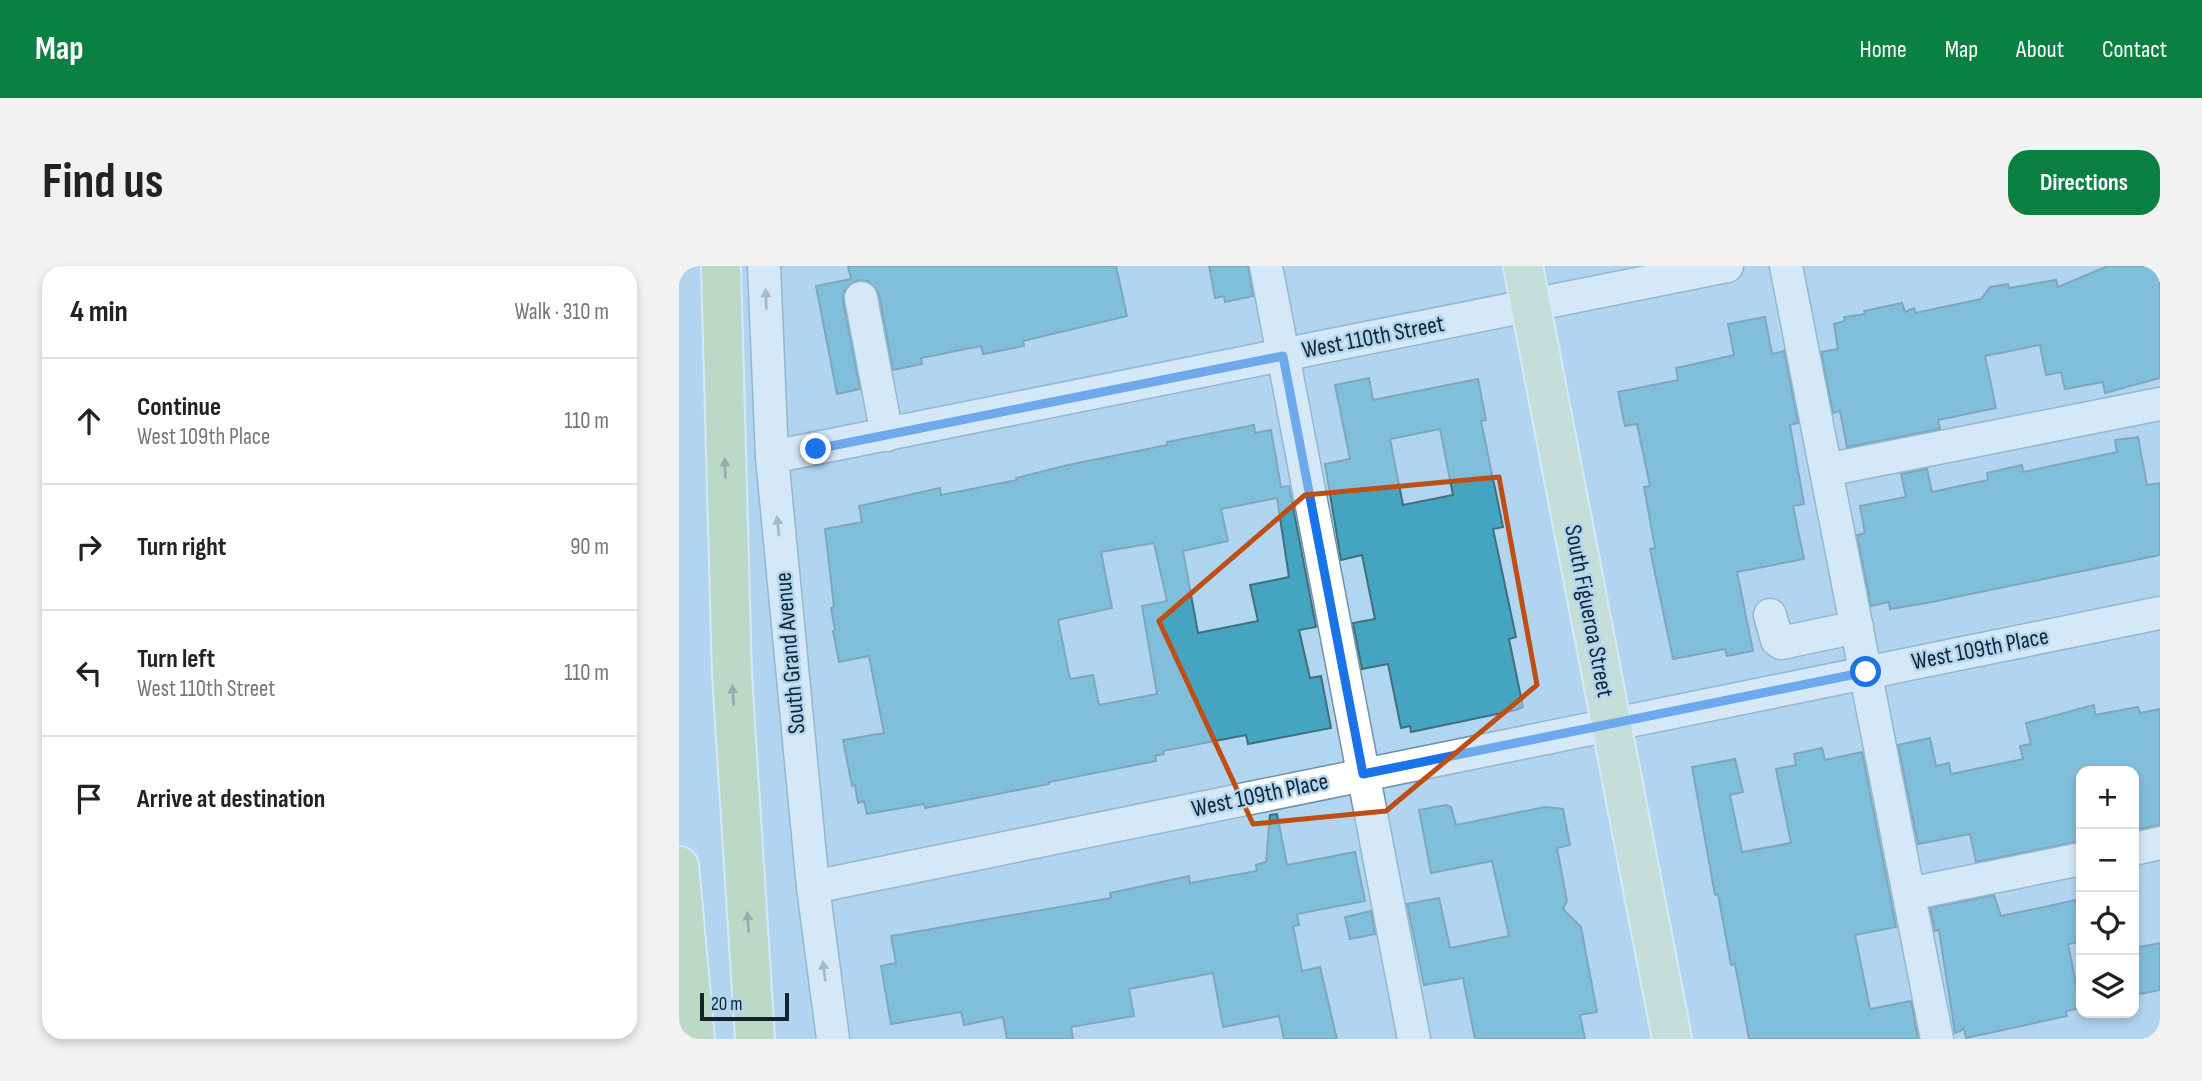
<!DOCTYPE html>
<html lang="en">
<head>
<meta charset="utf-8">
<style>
	body { margin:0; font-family:"Sofia Sans Condensed",sans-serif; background:#f2f2f2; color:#222 }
	.controls { position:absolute; right:21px; bottom:21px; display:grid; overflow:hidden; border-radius:14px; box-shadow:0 4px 10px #0003 }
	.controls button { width:63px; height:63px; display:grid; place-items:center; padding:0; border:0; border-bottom:2px solid #e0e0e0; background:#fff; color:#222; font:35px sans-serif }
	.scale { position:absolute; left:21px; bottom:18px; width:89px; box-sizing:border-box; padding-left:7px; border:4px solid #15232d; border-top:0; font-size:19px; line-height:24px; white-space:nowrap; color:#15232d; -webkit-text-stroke:5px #b1d6f1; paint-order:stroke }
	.stop { position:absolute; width:21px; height:21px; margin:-16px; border:5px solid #1a73e8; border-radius:50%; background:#fff }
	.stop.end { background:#1a73e8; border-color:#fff; box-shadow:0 2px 7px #0008 }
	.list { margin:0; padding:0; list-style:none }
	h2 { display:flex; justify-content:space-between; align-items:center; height:91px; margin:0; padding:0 28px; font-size:30px }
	h2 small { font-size:23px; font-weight:400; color:#767676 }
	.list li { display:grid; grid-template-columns:46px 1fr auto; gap:21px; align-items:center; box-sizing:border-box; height:126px; padding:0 28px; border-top:2px solid #e0e0e0 }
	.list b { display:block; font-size:26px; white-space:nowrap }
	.list p { margin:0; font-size:23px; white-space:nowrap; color:#767676 }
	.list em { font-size:23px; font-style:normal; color:#767676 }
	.icon { flex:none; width:38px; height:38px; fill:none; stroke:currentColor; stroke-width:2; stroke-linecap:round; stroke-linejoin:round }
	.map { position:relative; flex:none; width:1481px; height:773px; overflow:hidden; border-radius:21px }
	header { display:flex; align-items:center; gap:42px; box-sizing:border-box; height:98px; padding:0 35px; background:#0b8043; color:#fff }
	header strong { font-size:33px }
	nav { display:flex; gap:38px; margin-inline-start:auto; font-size:24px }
	.intro { display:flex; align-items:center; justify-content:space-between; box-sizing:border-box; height:168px; padding:0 42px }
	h1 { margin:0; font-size:49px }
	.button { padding:18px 32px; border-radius:21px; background:#0b8043; color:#fff; font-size:24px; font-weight:700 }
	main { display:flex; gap:42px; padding:0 42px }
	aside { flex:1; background:#fff; border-radius:21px; box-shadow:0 4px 10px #0003 }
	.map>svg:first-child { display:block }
	.building { fill:#45a4c0; stroke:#426f7d; stroke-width:2; fill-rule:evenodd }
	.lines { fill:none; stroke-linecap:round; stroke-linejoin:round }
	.minor-casing { stroke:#6f92ab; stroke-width:35 }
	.major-casing { stroke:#fff; stroke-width:42 }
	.highway-casing { stroke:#fff; stroke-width:42 }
	.minor { stroke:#fff; stroke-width:32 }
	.major { stroke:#dfe9be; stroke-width:38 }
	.highway { stroke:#c9db93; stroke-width:38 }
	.oneway { fill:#969ca0 }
	.oneway2 { fill:#6f7f60 }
	.route { stroke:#1a73e8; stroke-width:9 }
	.marked { fill:none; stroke:#be4e13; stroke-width:5; stroke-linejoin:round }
	.labels { text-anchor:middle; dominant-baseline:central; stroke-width:5; stroke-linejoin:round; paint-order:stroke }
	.street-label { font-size:24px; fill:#15232d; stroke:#b1d6f1 }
</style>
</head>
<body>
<header>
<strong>Map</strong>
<nav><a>Home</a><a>Map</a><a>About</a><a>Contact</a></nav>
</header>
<div class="intro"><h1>Find us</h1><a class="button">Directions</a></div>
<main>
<aside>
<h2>4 min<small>Walk · 310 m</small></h2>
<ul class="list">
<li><svg class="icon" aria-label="ahead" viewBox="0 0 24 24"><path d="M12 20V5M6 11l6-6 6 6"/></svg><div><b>Continue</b><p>West 109th Place</p></div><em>110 m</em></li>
<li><svg class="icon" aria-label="right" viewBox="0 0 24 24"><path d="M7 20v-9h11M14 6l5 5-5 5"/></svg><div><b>Turn right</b></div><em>90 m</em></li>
<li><svg class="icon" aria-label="left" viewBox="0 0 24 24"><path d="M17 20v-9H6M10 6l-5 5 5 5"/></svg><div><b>Turn left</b><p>West 110th Street</p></div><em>110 m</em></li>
<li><svg class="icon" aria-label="arrive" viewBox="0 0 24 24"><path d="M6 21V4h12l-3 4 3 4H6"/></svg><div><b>Arrive at destination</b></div></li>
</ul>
</aside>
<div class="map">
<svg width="1481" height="773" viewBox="0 0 1481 773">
	<rect width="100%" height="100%" fill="#b1d6f1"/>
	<g class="building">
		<polygon points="169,0 437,0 448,50 344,75 345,80 304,88 302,80 242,92 243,98 214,104 200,28 189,15 178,14 165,25 164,35 181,123 158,128 137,20 172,13"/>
		<polygon points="530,0 569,0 574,30 546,36 545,30 536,32"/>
		<polygon points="1429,0 1481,0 1481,112 1426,127 1424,116 1386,123 1382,106 1367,109 1361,79 1306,90 1317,142 1259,154 1261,163 1168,181 1161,145 1154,147 1142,86 1159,83 1155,58 1166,55 1165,51 1186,48 1185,45 1223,37 1226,46 1235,42 1236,47 1302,33 1311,21 1329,18 1330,22 1377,14 1379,21"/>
		<polygon points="1086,51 1093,88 1105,85 1119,157 1111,159 1125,238 1114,240 1125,293 1058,306 1074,385 1048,390 1046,383 994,393 971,283 976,282 965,221 971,220 958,158 946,160 939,126 999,114 997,102 1055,89 1049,58"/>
		<path d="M690,112L694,134L799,113L807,154L802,155L824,261L814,263L837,371L830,373L844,441L837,444L732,466L731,460L722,462L709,398L683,403L674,357L696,353L683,289L662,294L646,198L671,193L656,119ZM761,163L774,229L724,239L711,173Z"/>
		<path d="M575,159L576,167L592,164L602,221L610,220L637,361L620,364L631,412L642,410L652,462L569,478L567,469L484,485L485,488L476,490L477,495L370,516V518L246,542L245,538L188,548L185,535L179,537L176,519L173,520L164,474L205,467L190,390L160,396L154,365L156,364L152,342L155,341L146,263L183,256L180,240L261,222L262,229L338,214L337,212L389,199L488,179V176ZM598,232L610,311L571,319L579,355L519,367L504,285L549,275L542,243ZM475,277L488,335L463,340L478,428L420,439L414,409L391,413L379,354L433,342L422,286Z"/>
		<polygon points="1459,171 1468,219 1481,217 1481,289 1248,337 1211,343 1210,336 1192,340 1178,269 1186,267 1181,240 1227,231 1222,208 1248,203 1253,226 1309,214 1308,207 1343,199 1344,206 1438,186 1436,174"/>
		<polygon points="1415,439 1416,449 1459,441 1461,447 1481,443 1481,559 1459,563 1455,541 1455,505 1402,505 1402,575 1297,596 1291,568 1239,578 1219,479 1251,472 1257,500 1270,497 1272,508 1344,493 1341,480 1352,478 1347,457"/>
		<polygon points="1143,482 1146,494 1183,486 1217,661 1176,669 1191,743 1232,735 1239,773 1070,773 1056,698 1052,699 1039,628 1036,629 1013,501 1056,493 1064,526 1051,529 1063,586 1112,577 1097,503 1117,499 1115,488"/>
		<polygon points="767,539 772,541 777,559 866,541 884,543 891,579 878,582 888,635 884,643 902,661 918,746 901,749 906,773 796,773 784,712 745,719 728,638 760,632 771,682 830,670 813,595 752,607 740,544"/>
		<polygon points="598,548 608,599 676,586 686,635 618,648 620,659 614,660 623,705 641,701 658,773 605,773 600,750 544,761 534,707 450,723 455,750 392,761 394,773 328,773 324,751 285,759 282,746 212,758 202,700 217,697 212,670 432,632 431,627 510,610 511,617 578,605 577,599 587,596 591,549"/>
		<polygon points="1315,629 1322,650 1402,633 1402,676 1389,678 1402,742 1387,745 1388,750 1287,772 1285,763 1276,767 1260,664 1256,665 1251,642"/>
		<polygon points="692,645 696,668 671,673 666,651"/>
		<polygon points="1481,677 1481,724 1455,729 1455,682"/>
	</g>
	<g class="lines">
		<g class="minor-casing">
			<g id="minor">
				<polyline points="85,0 93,191 134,621 154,773"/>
				<polyline points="587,0 735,773"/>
				<polyline points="1107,0 1258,773"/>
				<polyline points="182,32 208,169"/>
				<polyline points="93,191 1048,0"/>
				<polyline points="1147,204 1481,138"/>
				<polyline points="1091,349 1098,374 1102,377 1178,361"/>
				<polyline points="1455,583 1481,577"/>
				<polyline points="134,621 1481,347"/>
				<polyline points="1230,628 1402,593"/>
			</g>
		</g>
		<g class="major-casing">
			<polyline id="major" points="844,0 993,773"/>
		</g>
		<g class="highway-casing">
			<g id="highway">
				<polyline points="42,0 53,409 76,773"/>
				<polyline points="0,600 16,773"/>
			</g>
		</g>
		<use href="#minor" class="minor"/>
		<use href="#major" class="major"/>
		<use href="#highway" class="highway"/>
	</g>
	<defs><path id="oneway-solid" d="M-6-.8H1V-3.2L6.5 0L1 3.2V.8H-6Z" transform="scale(1.75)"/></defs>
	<g class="oneway">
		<use href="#oneway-solid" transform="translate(87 33) rotate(-92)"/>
		<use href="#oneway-solid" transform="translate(99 260) rotate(-95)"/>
		<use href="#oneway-solid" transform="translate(145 705) rotate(-98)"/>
	</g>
	<g class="oneway2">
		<use href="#oneway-solid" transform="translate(46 202) rotate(-92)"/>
		<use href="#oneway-solid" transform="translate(54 429) rotate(-94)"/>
		<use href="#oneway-solid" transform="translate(69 656) rotate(-94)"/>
	</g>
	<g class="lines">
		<polyline class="route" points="137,183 604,90 684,508 1187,406"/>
	</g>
	<path d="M0 0H1481V773H0ZM820,211L858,419L707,545L574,558L480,355L626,229Z" fill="#b1d6f1" fill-opacity=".55" fill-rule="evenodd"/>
	<path class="marked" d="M820,211L858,419L707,545L574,558L480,355L626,229Z"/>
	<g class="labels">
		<g class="street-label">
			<text transform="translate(694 71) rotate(-11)">West 110th Street</text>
			<text transform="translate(910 345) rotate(79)">South Figueroa Street</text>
			<text transform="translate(1301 383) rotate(-11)">West 109th Place</text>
			<text transform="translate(111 387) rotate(-95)">South Grand Avenue</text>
			<text transform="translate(581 529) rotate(-12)">West 109th Place</text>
		</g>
	</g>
</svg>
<div class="controls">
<button>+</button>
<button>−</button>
<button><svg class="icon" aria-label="locate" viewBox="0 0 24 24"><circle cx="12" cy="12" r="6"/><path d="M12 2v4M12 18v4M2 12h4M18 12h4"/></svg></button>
<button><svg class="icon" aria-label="layers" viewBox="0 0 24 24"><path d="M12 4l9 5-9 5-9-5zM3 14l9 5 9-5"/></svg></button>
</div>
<div class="scale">20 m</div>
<div class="stop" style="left:1187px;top:406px"></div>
<div class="stop end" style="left:137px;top:183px"></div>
</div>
</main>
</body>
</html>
